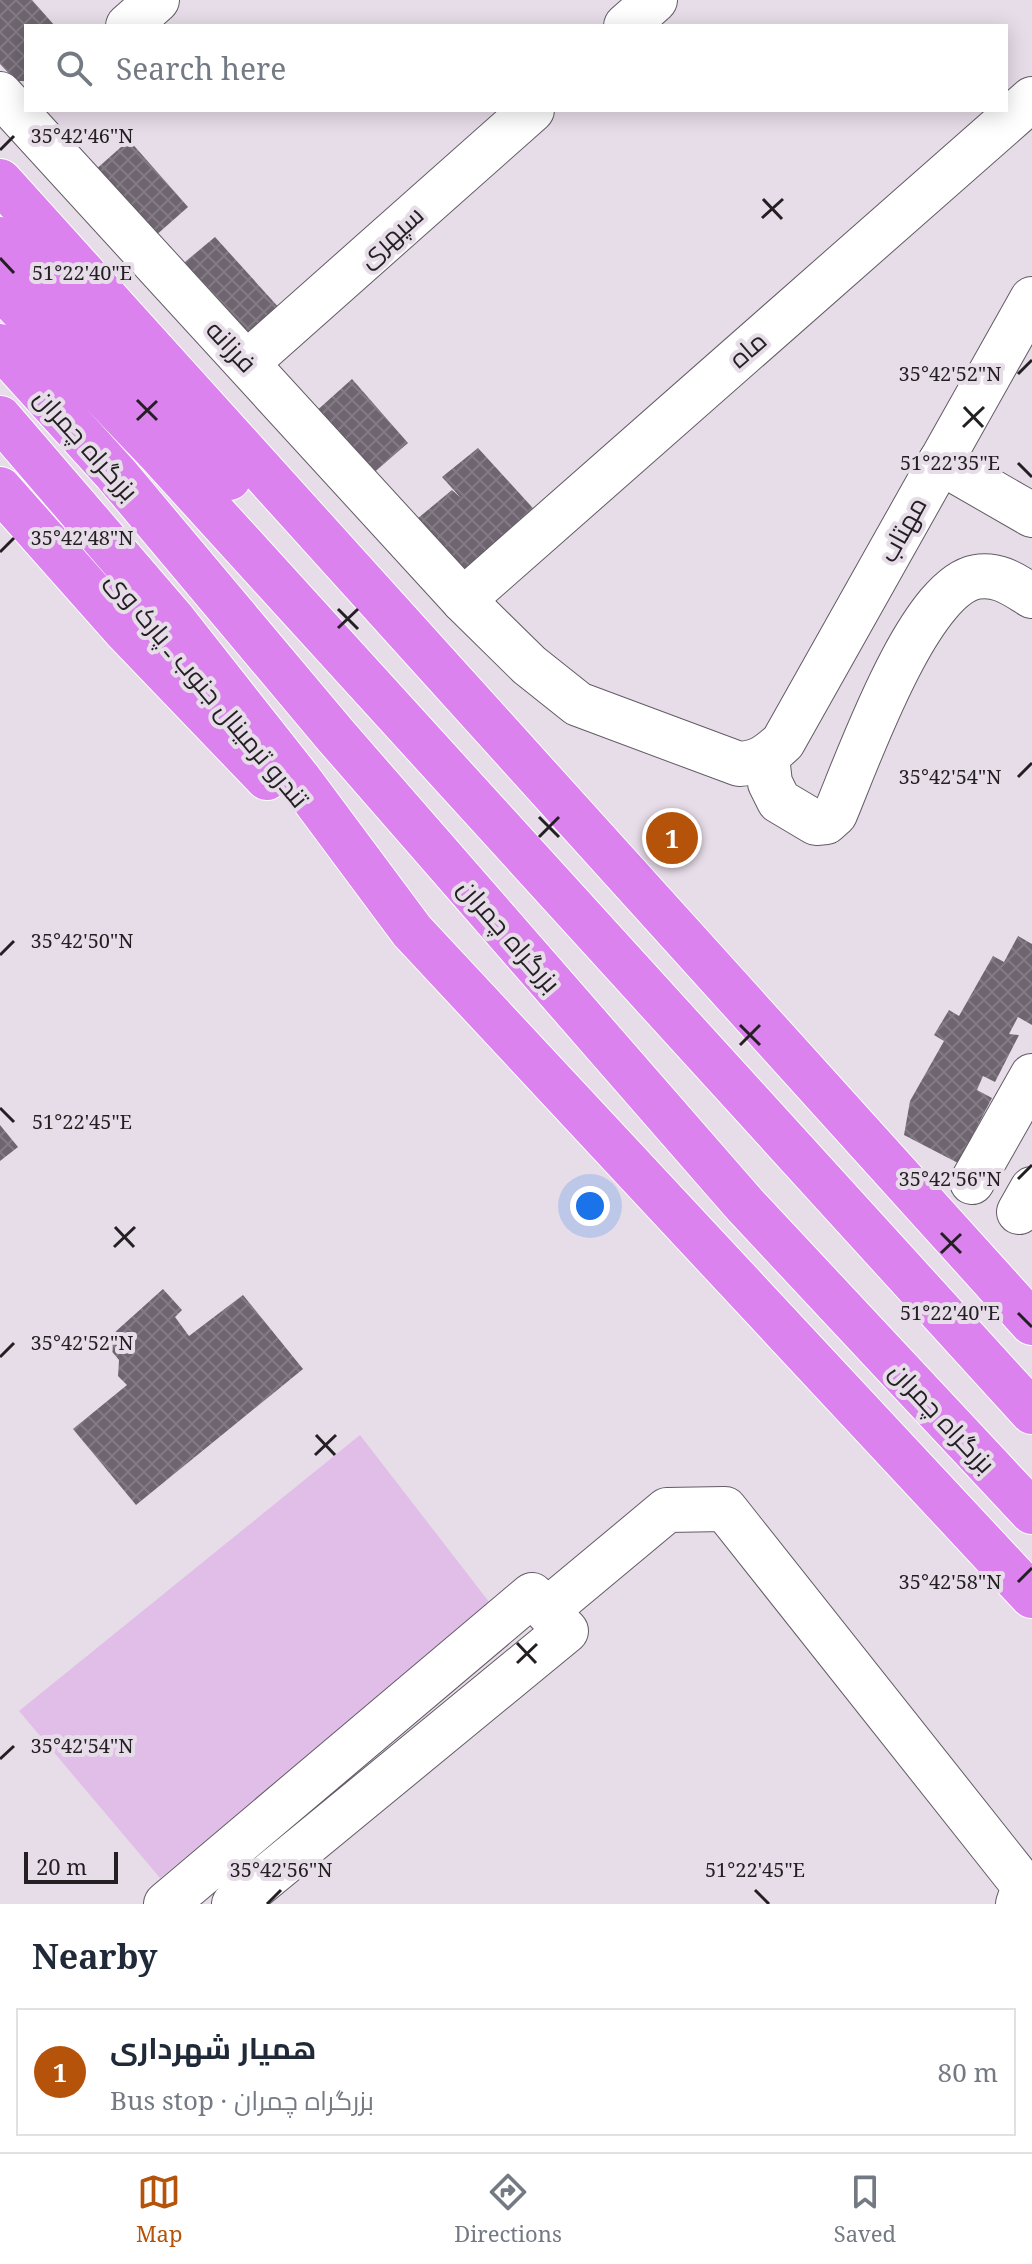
<!DOCTYPE html>
<html lang="en">
<head>
<meta charset="utf-8">
<style>
	body { margin:0; font-family:"Noto Serif",Cairo,serif; background:#f6f6f7; color:#1f2937 }
	.scale { position:absolute; left:24px; bottom:20px; width:94px; box-sizing:border-box; padding-left:8px; border:4px solid #231f23; border-top:0; font-size:22px; line-height:28px; white-space:nowrap; color:#231f23; -webkit-text-stroke:6px #e7dde9; paint-order:stroke }
	.you { position:absolute; left:590px; top:1206px; width:28px; height:28px; margin:-20px; border:6px solid #fff; border-radius:50%; background:#1a73e8; box-shadow:0 0 0 12px #1a73e833 }
	.badge { display:grid; place-items:center; width:52px; height:52px; border-radius:50%; background:#b45309; color:#fff; font-size:26px; font-weight:700 }
	.pin { position:absolute; translate:-50% -50%; border:4px solid #fff; box-shadow:0 2px 8px #0006 }
	.list { margin:0; padding:0; list-style:none }
	h2 { display:flex; justify-content:space-between; align-items:center; height:104px; margin:0; padding:0 32px; font-size:34px }
	h2 small { font-size:26px; font-weight:400; color:#747a83 }
	.list li { display:grid; grid-template-columns:52px 1fr auto; gap:24px; align-items:center; box-sizing:border-box; height:128px; margin:0 16px 16px; padding:0 16px; border:2px solid #e0e1e3; border-radius:0px }
	.list b { display:block; font-size:30px; white-space:nowrap }
	.list p { margin:0; font-size:26px; white-space:nowrap; color:#747a83 }
	.list em { font-size:26px; font-style:normal; color:#747a83 }
	.icon { flex:none; width:44px; height:44px; fill:none; stroke:currentColor; stroke-width:2; stroke-linecap:round; stroke-linejoin:round }
	.map { position:relative; flex:none; width:1032px; height:1904px; overflow:hidden }
	.search { position:absolute; background:#fff; box-shadow:0 4px 20px #0003; left:24px; right:24px; top:24px; height:88px; display:flex; align-items:center; gap:20px; box-sizing:border-box; padding:0 28px; border-radius:0px; color:#747a83; font-size:30px }
	.sheet { height:248px; background:#fff }
	nav { display:flex; justify-content:space-around; align-items:center; box-sizing:border-box; height:112px; border-top:2px solid #e0e1e3; background:#fff; font-size:22px; color:#747a83 }
	nav a { display:grid; justify-items:center; gap:4px }
	nav .on { color:#b45309 }
	.map>svg:first-child { display:block }
	.grass { fill:#e1bee8 }
	.building { fill:url(#building-cross-hatch) }
	.lines { fill:none; stroke-linecap:round; stroke-linejoin:round }
	.minor-casing { stroke:#635b65; stroke-width:46 }
	.highway-casing { stroke:#fff; stroke-width:46 }
	.minor { stroke:#fff; stroke-width:44 }
	.highway { stroke:#db82ee; stroke-width:44 }
	.ticks { fill:none; stroke:#231f23; stroke-width:3 }
	.labels { text-anchor:middle; dominant-baseline:central; stroke-width:8; stroke-linejoin:round; paint-order:stroke }
	.street-label { font-size:26px; fill:#231f23; stroke:#e7dde9 }
	.ticks-label { font-size:20px; text-anchor:middle; fill:#231f23; stroke:#e7dde9; stroke-width:8; stroke-linejoin:round; paint-order:stroke }
</style>
</head>
<body>
<div class="map">
<svg width="1032" height="1904" viewBox="0 0 1032 1904">
	<defs>
		<pattern id="building-cross-hatch" width="8" height="8" patternUnits="userSpaceOnUse" patternTransform="scale(2)"><rect width="8" height="8" fill="#6e6570"/><path d="M0 0l8 8M0 8l8-8" fill="none" stroke="#827b83"/></pattern>
	</defs>
	<rect width="100%" height="100%" fill="#e7dde9"/>
	<polygon class="grass" points="360,1435 493,1607 160,1878 19,1711"/>
	<g class="building">
		<polygon points="0,0 32,0 55,26 26,26 25,81 16,81 0,64"/>
		<polygon points="129,140 188,207 154,237 94,171"/>
		<polygon points="215,237 281,310 256,332 240,332 180,266"/>
		<polygon points="352,379 408,443 370,476 313,414"/>
		<polygon points="478,448 541,517 465,570 417,519 452,490 461,498 442,477"/>
		<polygon points="1018,936 1032,944 1032,1025 1018,1017 1009,1034 1019,1035 995,1082 983,1076 977,1090 992,1098 958,1163 904,1135 910,1101 944,1041 934,1035 949,1010 959,1016 993,956 1004,962"/>
		<polygon points="0,1125 18,1147 0,1161"/>
		<polygon points="163,1289 182,1310 175,1317 189,1336 243,1295 303,1369 136,1505 73,1429 127,1385 118,1376 119,1360 104,1342"/>
	</g>
	<g class="lines">
		<g class="minor-casing">
			<g id="minor">
				<polyline points="128,26 157,0"/>
				<polyline points="626,26 655,0"/>
				<path d="M0,94L463,600L529,665L578,704L739,764C759,763 769,755 783,742L1032,299"/>
				<polyline points="248,362 532,110"/>
				<polyline points="940,462 1032,515"/>
				<polyline points="463,600 1032,99"/>
				<path d="M767,757L770,783L779,801L816,823L826,822L835,814C857,762 918,588 976,577C999,573 1014,585 1032,596"/>
				<polyline points="972,1182 1032,1076"/>
				<polyline points="1019,1212 1032,1189"/>
				<polyline points="547,1610 667,1510 725,1509 1024,1886 1018,1904"/>
				<polyline points="166,1904 532,1595 566,1631 234,1904"/>
			</g>
		</g>
		<g class="highway-casing">
			<g id="highway">
				<polyline points="0,181 1032,1323"/>
				<polyline points="0,239 229,478"/>
				<polyline points="0,287 157,451 1032,1412"/>
				<polyline points="0,346 116,474 336,736 745,1205 1032,1512"/>
				<polyline points="0,418 172,618 299,779 412,931 1032,1596"/>
				<polyline points="0,489 124,629 267,778"/>
			</g>
		</g>
		<use href="#minor" class="minor"/>
		<use href="#highway" class="highway"/>
	</g>
	<path class="ticks" d="M0,150L14,136M763,199L782,219M762,218L783,199M0,258L14,273M1018,374L1032,360M137,400L157,420M964,407L983,427M137,420L157,401M963,427L984,407M1018,463L1032,477M0,552L14,538M338,609L358,629M338,628L358,609M1018,777L1032,763M539,817L559,837M539,837L559,817M0,955L14,941M740,1025L760,1045M740,1045L760,1025M0,1108L14,1122M1018,1179L1032,1165M115,1227L134,1247M941,1233L961,1253M114,1247L135,1227M941,1253L961,1234M1018,1313L1032,1327M0,1357L14,1343M316,1435L335,1455M315,1455L336,1435M1018,1582L1032,1568M517,1643L536,1663M517,1663L537,1644M0,1759L14,1746M755,1890L769,1904M267,1904L281,1890"/>
	<g class="labels">
		<g class="street-label">
			<text transform="translate(390 236) rotate(-42)">سپهری</text>
			<text transform="translate(232 346) rotate(47)">فرزانه</text>
			<text transform="translate(747 349) rotate(-41)">ماه</text>
			<text transform="translate(87 444) rotate(48)">بزرگراه چمران</text>
			<text transform="translate(902 529) rotate(-61)">مهتاب</text>
			<text transform="translate(208 689) rotate(50)">تندرو ترمینال جنوب ـ پارک وی</text>
			<text transform="translate(510 935) rotate(49)">بزرگراه چمران</text>
			<text transform="translate(943 1417) rotate(47)">بزرگراه چمران</text>
		</g>
	</g>
	<g class="ticks-label">
		<text x="82" y="143">35°42'46"N</text>
		<text x="82" y="280">51°22'40"E</text>
		<text x="950" y="381">35°42'52"N</text>
		<text x="950" y="470">51°22'35"E</text>
		<text x="82" y="545">35°42'48"N</text>
		<text x="950" y="784">35°42'54"N</text>
		<text x="82" y="948">35°42'50"N</text>
		<text x="82" y="1129">51°22'45"E</text>
		<text x="950" y="1186">35°42'56"N</text>
		<text x="950" y="1320">51°22'40"E</text>
		<text x="82" y="1350">35°42'52"N</text>
		<text x="950" y="1589">35°42'58"N</text>
		<text x="82" y="1753">35°42'54"N</text>
		<text x="755" y="1877">51°22'45"E</text>
		<text x="281" y="1877">35°42'56"N</text>
	</g>
</svg>
<div class="scale">20 m</div>
<div class="you"></div>
<div class="pin badge" style="left:672px;top:838px">1</div>
<div class="search"><svg class="icon" aria-label="search" viewBox="0 0 24 24"><circle cx="10" cy="10" r="6"/><path d="M15 15l6 6"/></svg>Search here</div>
</div>
<section class="sheet">
<h2>Nearby<small></small></h2>
<ul class="list">
<li><span class="badge">1</span><div><b>همیار شهرداری</b><p>Bus stop · بزرگراه چمران</p></div><em>80 m</em></li>
</ul>
</section>
<nav>
<a class="on"><svg class="icon" aria-label="map" viewBox="0 0 24 24"><path d="M3 6l6-2 6 2 6-2v14l-6 2-6-2-6 2zM9 4v14M15 6v14"/></svg>Map</a>
<a><svg class="icon" aria-label="directions" viewBox="0 0 24 24"><path d="M12 3l9 9-9 9-9-9zM9 14v-3h6M13 9l2 2-2 2"/></svg>Directions</a>
<a><svg class="icon" aria-label="saved" viewBox="0 0 24 24"><path d="M7 4h10v16l-5-4-5 4z"/></svg>Saved</a>
</nav>
</body>
</html>
